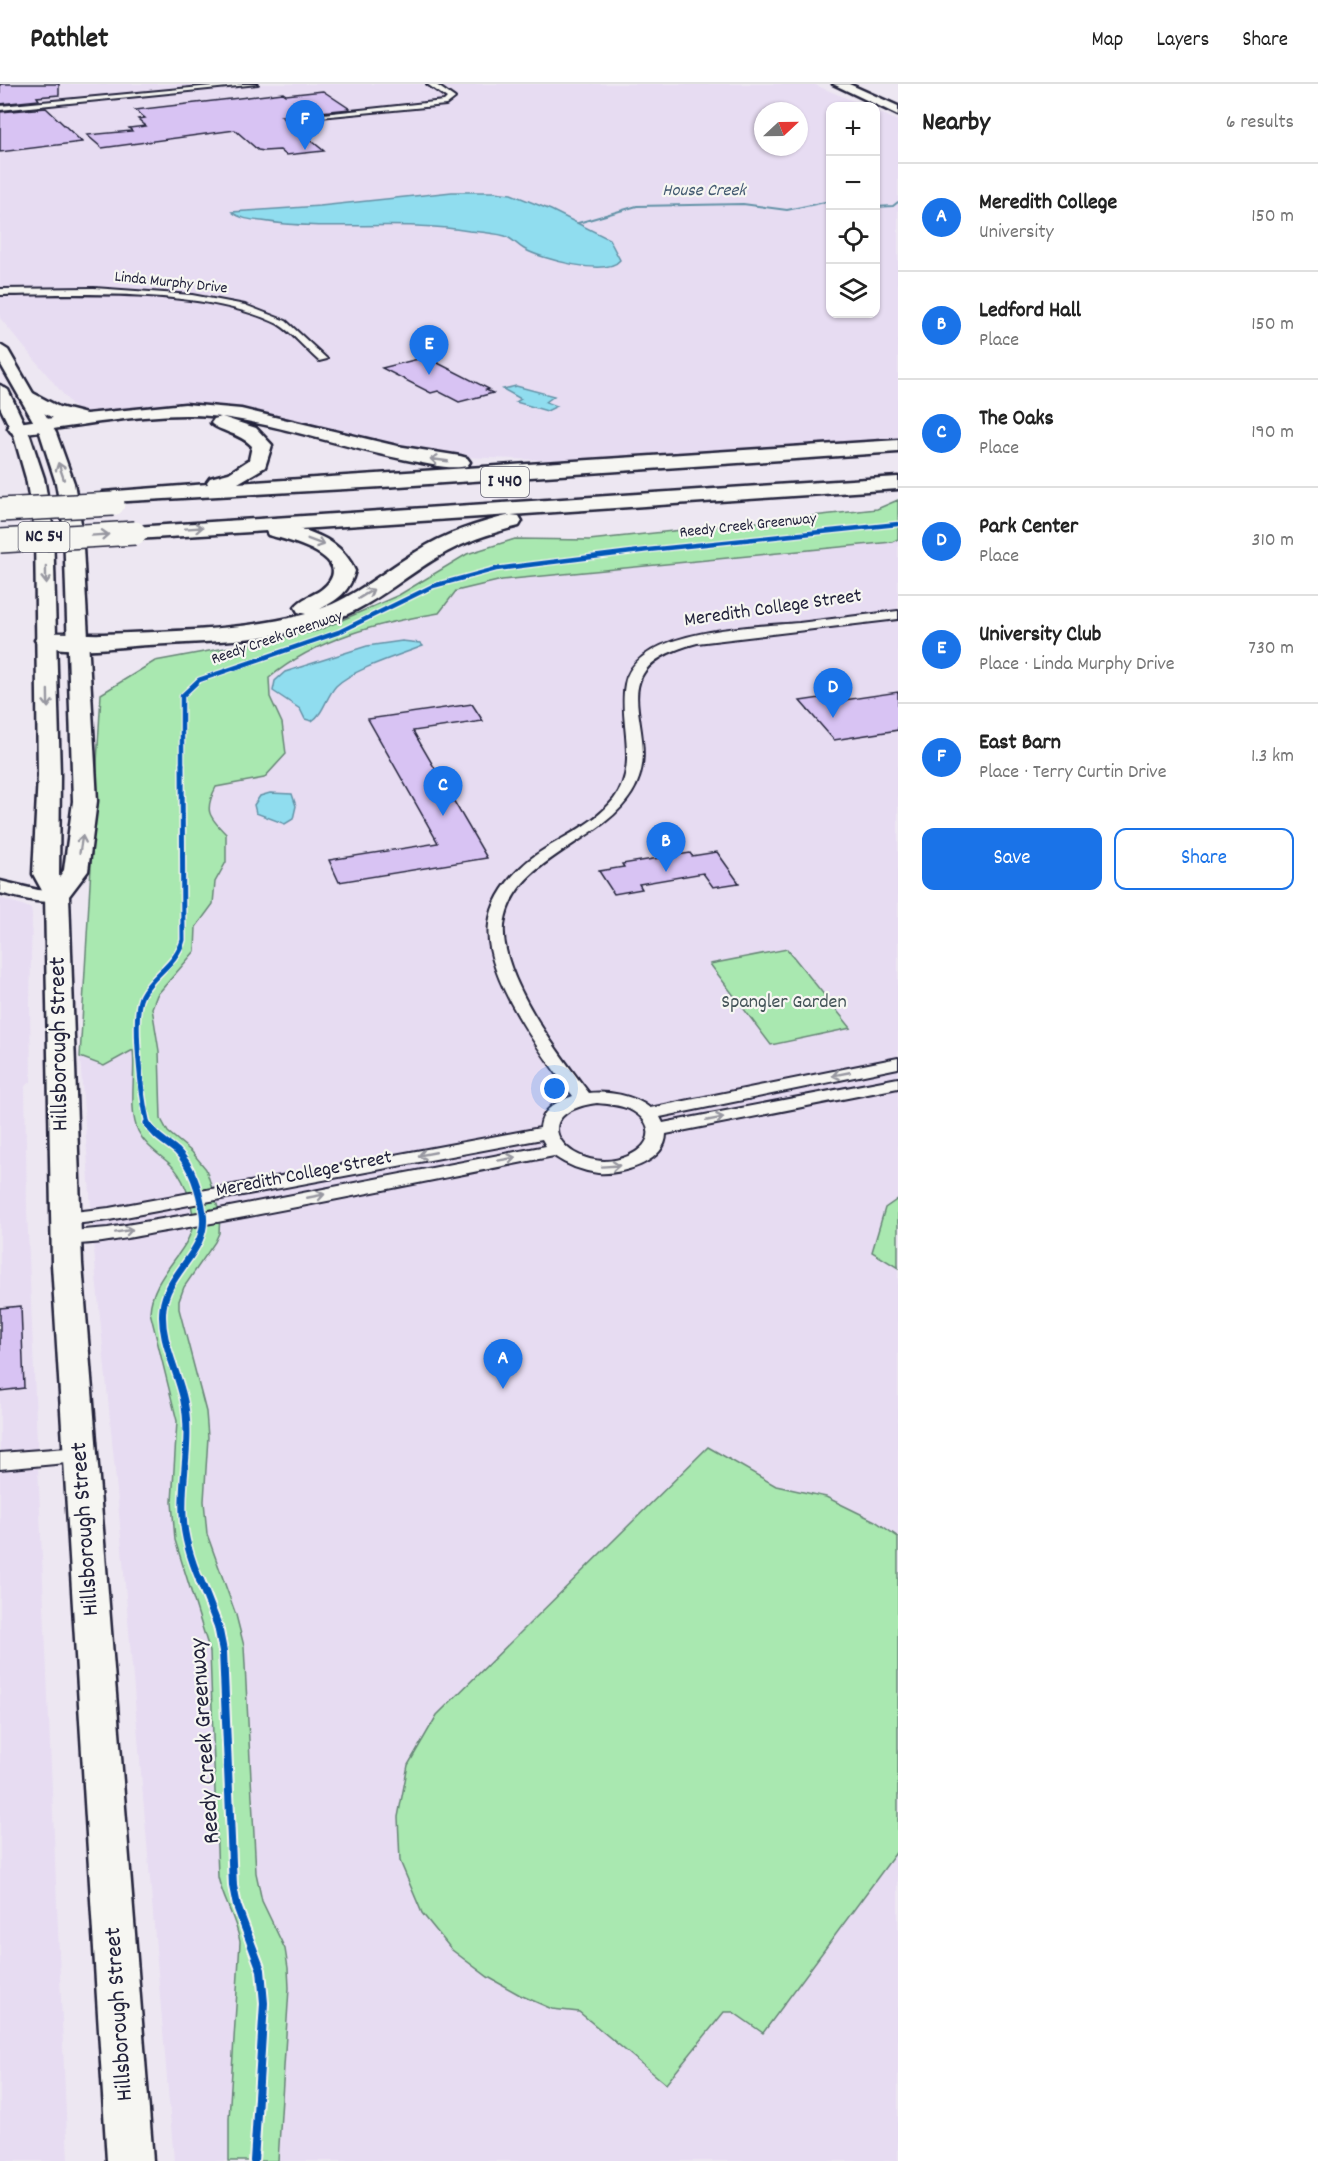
<!DOCTYPE html>
<html lang="en">
<head>
<meta charset="utf-8">
<style>
	body { margin:0; font-family:Dekko,sans-serif; background:#f2f2f2; color:#222 }
	.controls { position:absolute; right:18px; top:18px; display:grid; overflow:hidden; border-radius:12px; box-shadow:0 2px 4px #0004 }
	.controls button { width:54px; height:54px; display:grid; place-items:center; padding:0; border:0; border-bottom:2px solid #e0e0e0; background:#fff; color:#222; font:30px sans-serif }
	.compass { position:absolute; left:754px; top:18px; width:54px; height:54px; border-radius:50%; background:#fff; box-shadow:0 2px 4px #0004; rotate:68deg }
	.you { position:absolute; left:555px; top:1005px; width:21px; height:21px; margin:-15px; border:4px solid #fff; border-radius:50%; background:#1a73e8; box-shadow:0 0 0 9px #1a73e833 }
	.badge { display:grid; place-items:center; width:39px; height:39px; border-radius:50%; background:#1a73e8; color:#fff; font-size:20px; font-weight:700 }
	.pin { position:absolute; translate:-50% -50px; filter:drop-shadow(0 2px 3px #0008) }
	.pin::after { content:''; position:absolute; top:32px; width:21px; height:18px; background:inherit; clip-path:polygon(0 0,100% 0,50% 100%) }
	.list { margin:0; padding:0; list-style:none }
	h2 { display:flex; justify-content:space-between; align-items:center; height:78px; margin:0; padding:0 24px; font-size:26px }
	h2 small { font-size:20px; font-weight:400; color:#767676 }
	.list li { display:grid; grid-template-columns:39px 1fr auto; gap:18px; align-items:center; box-sizing:border-box; height:108px; padding:0 24px; border-top:2px solid #e0e0e0 }
	.list b { display:block; font-size:22px; white-space:nowrap }
	.list p { margin:0; font-size:20px; white-space:nowrap; color:#767676 }
	.list em { font-size:20px; font-style:normal; color:#767676 }
	.actions { display:flex; gap:12px; padding:18px 24px }
	.actions a { flex:1; padding:14px 0; border:2px solid #1a73e8; border-radius:12px; text-align:center; font-size:21px; color:#1a73e8 }
	.actions .main { background:#1a73e8; color:#fff }
	.icon { flex:none; width:33px; height:33px; fill:none; stroke:currentColor; stroke-width:2; stroke-linecap:round; stroke-linejoin:round }
	.map { position:relative; flex:none; width:898px; height:2077px; overflow:hidden }
	header { display:flex; align-items:center; gap:36px; box-sizing:border-box; height:84px; padding:0 30px; background:#fff; border-bottom:2px solid #e0e0e0 }
	header strong { font-size:28px }
	nav { display:flex; gap:33px; margin-inline-start:auto; font-size:21px }
	main { display:flex }
	aside { flex:1; background:#fff }
	.map>svg:first-child { display:block }
	.built { fill:#e7dcf2; fill-rule:evenodd }
	.green { fill:#a9e8b0; stroke:#668576; stroke-width:1.5 }
	.water { fill:#90ddef; stroke:#6492a7; stroke-width:1.5 }
	.lines { fill:none; stroke-linecap:round; stroke-linejoin:round }
	.stream { stroke:#6492a7; stroke-width:2 }
	.building { fill:#d8c3f3; stroke:#22223b; stroke-width:1.5 }
	.minor-casing { stroke:#22223b; stroke-width:4 }
	.tertiary-casing { stroke:#22223b; stroke-width:5 }
	.primary-casing { stroke:#22223b; stroke-width:5 }
	.motorway-casing { stroke:#22223b; stroke-width:5 }
	.minor { fill:#f6f6f2; fill-rule:evenodd }
	.tertiary { fill:#f6f6f2; fill-rule:evenodd }
	.primary { fill:#f6f6f2; fill-rule:evenodd }
	.motorway { fill:#f6f6f2; fill-rule:evenodd }
	.motorway-bridge-casing { stroke:#22223b; stroke-width:26; stroke-linecap:butt }
	.motorway-bridge { stroke:#f6f6f2; stroke-width:23 }
	.cycleway-far3-casing { stroke:#f6f6f2; stroke-width:7 }
	.cycleway-far2-casing { stroke:#f6f6f2; stroke-width:8 }
	.cycleway-far1-casing { stroke:#f6f6f2; stroke-width:10 }
	.cycleway-casing { stroke:#f6f6f2; stroke-width:12 }
	.cycleway-far3 { stroke:#0057b8; stroke-width:4.5 }
	.cycleway-far2 { stroke:#0057b8; stroke-width:5 }
	.cycleway-far1 { stroke:#0057b8; stroke-width:7 }
	.cycleway { stroke:#0057b8; stroke-width:8 }
	.oneway { stroke:#9797a0 }
	.labels { text-anchor:middle; dominant-baseline:central; stroke-width:4.5; stroke-linejoin:round; paint-order:stroke }
	.far-street-label { font-size:16px; fill:#22223b; stroke:#f6f6f2 }
	.far-water-label { font-size:18px; font-style:italic; fill:#435a71; stroke:#f6f6f2 }
	.shield { fill:#f6f6f2; stroke:#626272; stroke-width:1.5 }
	.shield-label { font-size:18px; font-weight:bold; fill:#22223b }
	.street-label { font-size:20px; fill:#22223b; stroke:#f6f6f2 }
	.park-label { font-size:20px; fill:#445458; stroke:#f6f6f2 }
	.near-street-label { font-size:24px; fill:#22223b; stroke:#f6f6f2 }
</style>
</head>
<body>
<header>
<strong>Pathlet</strong>
<nav><a>Map</a><a>Layers</a><a>Share</a></nav>
</header>
<main>
<div class="map">
<svg width="898" height="2077" viewBox="0 0 898 2077">
	<rect width="100%" height="100%" fill="#ede7f2"/>
	<filter id="ink" filterUnits="userSpaceOnUse"><feTurbulence type="fractalNoise" baseFrequency=".0167" numOctaves="2"/><feDisplacementMap in="SourceGraphic" scale="12" xChannelSelector="R" yChannelSelector="G"/><feConvolveMatrix kernelMatrix="1 2 1 2 8 2 1 2 1" color-interpolation-filters="sRGB"/></filter>
	<g filter="url(#ink)">
		<g class="built">
			<path d="M0,0H813L865,22H830V230H876V27L898,37V355L613,373L544,376L464,373L391,359L256,327L208,321L103,329L78,328L0,234ZM763,27H799V63H763Z"/>
			<polygon points="898,416 898,2077 174,2077 118,1418 96,1192 80,973 101,610 155,577 317,547 399,511 467,470 515,455 589,456 877,425"/>
			<polygon points="0,814 25,822 31,825 32,831 30,919 31,998 25,1002 27,1126 68,2077 0,2077"/>
		</g>
		<g class="green">
			<path d="M898,416V455L892,458L502,496L456,507L439,529C379,539 317,554 269,594L270,613L282,639L286,670L264,694L216,703C204,726 208,732 226,750V778L215,798L213,820L196,843L195,867L157,911L152,924L159,967L161,1035L168,1048L192,1068L206,1085L220,1130L219,1149L215,1158L184,1203L179,1217V1225L206,1328L208,1353L204,1417L207,1450L236,1531L244,1562L256,1789L262,1817L285,1865L288,1884L289,1904L278,2077H229V2035L240,1858C236,1834 223,1816 218,1793L210,1568L175,1456L172,1418L177,1337L150,1228C152,1188 195,1165 193,1134C192,1117 183,1091 170,1080C159,1070 145,1062 138,1047C128,1026 136,990 133,966L104,982L80,973L101,610L155,577L317,547L399,511L467,470L515,455L589,456L877,425Z"/>
			<polygon points="787,865 851,944 771,961 710,880"/>
			<polygon points="898,1115 898,1184 872,1168 885,1124"/>
			<polygon points="708,1363 776,1402 826,1413 875,1437 898,1453 898,1766 763,1949 733,1928 724,1928 666,2000 579,1928 552,1925 520,1911 488,1893 452,1866 422,1829 400,1777 398,1733 408,1681 437,1631"/>
		</g>
		<g class="water">
			<path d="M452,108H494L511,110L551,126L609,155L620,176C607,193 541,175 524,165C517,161 513,155 505,152C494,149 480,148 469,147C401,135 330,148 262,137C252,136 240,135 232,128L320,122Z"/>
			<polygon points="516,302 554,312 546,318 557,322 547,327 516,318 521,315 503,305"/>
			<path d="M402,557L420,559L423,562C400,571 353,585 336,602C326,613 324,629 312,637L305,635L300,625L273,607L275,597L285,588L367,562Z"/>
			<polygon points="270,709 292,710 296,722 293,735 285,740 256,729 254,721 260,712"/>
		</g>
		<g class="lines">
			<g class="stream">
				<polyline points="876,123 893,122 898,118"/>
				<polyline points="578,139 637,122 743,120 787,126 830,117"/>
			</g>
		</g>
		<g class="building">
			<polygon points="0,0 59,0 59,11 37,13 39,16 0,20"/>
			<polygon points="323,7 350,25 281,32 324,67 286,71 280,66 264,67 258,66 235,46 102,64 87,51 132,47 129,44 146,42 138,35 145,34 135,26 283,9 286,11"/>
			<polygon points="46,24 82,58 0,68 0,28"/>
			<polygon points="426,273 489,305 486,306 493,309 459,318 438,307 431,309 382,284"/>
			<polygon points="898,608 898,646 834,656 800,617 827,613 831,618"/>
			<polygon points="472,620 483,637 413,647 487,774 339,798 329,776 438,759 368,635"/>
			<polygon points="717,768 739,799 713,803 703,789 639,800 642,805 614,810 599,787 624,783 622,780 690,769 692,772"/>
			<polygon points="21,1222 24,1304 0,1307 0,1224"/>
		</g>
		<g class="lines">
			<g class="minor-casing">
				<g id="minor">
					<polygon points="233,0 258,0 0,26 0,22"/>
					<polygon points="427,0 435,0 455,14 446,21 299,35 295,33 444,17 447,14"/>
					<path d="M94,204L192,211L245,221L286,237L327,275L319,277C306,266 292,248 278,240C205,204 81,210 0,211V205Z"/>
					<path d="M898,527V535L697,559C587,588 670,647 632,709C600,761 511,774 504,842C500,893 559,970 589,1009C609,1007 634,1011 650,1024L898,974V984L660,1033L663,1039L898,994V1004L666,1050C666,1078 621,1091 598,1089C582,1087 567,1081 554,1072C427,1097 300,1124 172,1146C143,1150 86,1165 59,1158L56,1153L59,1148L108,1144L204,1128L546,1062L542,1055L109,1136L65,1141L58,1139L55,1135L58,1131L65,1129L109,1124L540,1044C542,1025 556,1018 573,1012C543,972 482,891 489,840C492,814 510,792 529,776C556,755 592,743 614,715C640,680 618,639 625,600C636,544 754,543 799,539C832,535 865,531 898,527ZM597,1019C608,1020 619,1021 629,1025C655,1038 655,1060 628,1072C575,1095 516,1030 597,1019Z"/>
					<polygon points="81,1363 89,1365 92,1371 89,1377 0,1385 0,1369"/>
				</g>
			</g>
			<g class="tertiary-casing">
				<path id="tertiary" d="M0,797L38,806L64,808L67,812L64,816C42,821 21,814 0,809Z"/>
			</g>
			<g class="primary-casing">
				<polygon id="primary" points="0,261 8,266 56,349 74,399 82,445 97,717 88,787 69,812 82,1180 153,2077 107,2077 52,1180 45,812 33,790 38,691 35,446 26,394 14,352 0,323 0,301 8,306 30,352 44,394 53,446 60,691 59,793 64,786 73,717 64,445 56,399 40,349 0,279"/>
			</g>
			<g class="motorway-casing">
				<g id="motorway">
					<polygon points="833,0 849,0 898,22 898,31"/>
					<path d="M29,307L59,323L86,330L185,320L241,325L397,362L460,372L467,374L470,378L467,382C450,386 429,380 412,377C348,365 287,342 222,333L256,344L272,361L265,383L238,399L898,356V368L399,402L110,418L103,416L100,412L103,408L208,400L207,398L210,394L229,389L249,376L252,362C240,349 218,347 211,339L214,335L221,333C160,325 80,342 18,350L11,348L8,344L11,340L53,334L22,317L20,313L22,309Z"/>
					<path d="M898,393V405L511,431L519,432L522,437L519,442C491,449 463,458 438,473C409,490 384,512 354,527C291,558 216,557 148,561C113,563 73,570 39,561L35,556L39,551C59,546 83,551 103,550C168,547 243,547 306,530L298,528L295,523C301,514 313,512 322,505C360,474 288,456 268,451L266,447L135,455L127,454L124,449L127,444L135,443ZM511,431C478,439 445,449 416,468C384,487 355,513 320,525C338,516 350,507 355,487C345,463 325,452 300,445Z"/>
				</g>
			</g>
			<use href="#minor" class="minor"/>
			<use href="#tertiary" class="tertiary"/>
			<use href="#primary" class="primary"/>
			<use href="#motorway" class="motorway"/>
			<g class="motorway-bridge-casing">
				<g id="motorway-bridge">
					<polyline points="0,426 113,420"/>
					<polyline points="0,457 135,449"/>
				</g>
			</g>
			<use href="#motorway-bridge" class="motorway-bridge"/>
			<g class="cycleway-far3-casing">
				<polyline id="cycleway-far3" points="182,681 182,612 199,596 339,548 433,502 496,485 648,466 898,440"/>
			</g>
			<g class="cycleway-far2-casing">
				<path id="cycleway-far2" d="M148,1040C142,1016 131,931 142,911C153,890 176,881 183,856L182,680"/>
			</g>
			<g class="cycleway-far1-casing">
				<path id="cycleway-far1" d="M147,1039C154,1052 166,1058 177,1067C192,1082 200,1108 203,1129C209,1167 167,1188 163,1224C159,1255 178,1287 184,1317C192,1355 181,1393 183,1431C184,1455 191,1476 200,1497"/>
			</g>
			<g class="cycleway-casing">
				<polyline id="cycleway" points="200,1496 218,1542 223,1567 233,1802 237,1822 261,1886 264,1919 254,2077"/>
			</g>
			<use href="#cycleway-far3" class="cycleway-far3"/>
			<use href="#cycleway-far2" class="cycleway-far2"/>
			<use href="#cycleway-far1" class="cycleway-far1"/>
			<use href="#cycleway" class="cycleway"/>
		</g>
		<defs><path id="oneway-shaft" d="M-6 0H5M1.5-3L5.5 0L1.5 3" fill="none" stroke-width="1.6" stroke-linecap="round" stroke-linejoin="round" transform="scale(1.5)"/></defs>
		<g class="oneway">
			<use href="#oneway-shaft" transform="translate(439 376) rotate(-172)"/>
			<use href="#oneway-shaft" transform="translate(61 387) rotate(-109)"/>
			<use href="#oneway-shaft" transform="translate(194 444) rotate(-4)"/>
			<use href="#oneway-shaft" transform="translate(100 451) rotate(-4)"/>
			<use href="#oneway-shaft" transform="translate(316 458) rotate(21)"/>
			<use href="#oneway-shaft" transform="translate(46 491) rotate(89)"/>
			<use href="#oneway-shaft" transform="translate(366 510) rotate(-31)"/>
			<use href="#oneway-shaft" transform="translate(48 615) rotate(89)"/>
			<use href="#oneway-shaft" transform="translate(81 760) rotate(-81)"/>
			<use href="#oneway-shaft" transform="translate(841 990) rotate(169)"/>
			<use href="#oneway-shaft" transform="translate(715 1035) rotate(-11)"/>
			<use href="#oneway-shaft" transform="translate(427 1070) rotate(169)"/>
			<use href="#oneway-shaft" transform="translate(507 1075) rotate(-10)"/>
			<use href="#oneway-shaft" transform="translate(611 1082) rotate(-4)"/>
			<use href="#oneway-shaft" transform="translate(316 1112) rotate(-11)"/>
			<use href="#oneway-shaft" transform="translate(124 1147) rotate(-10)"/>
		</g>
	</g>
	<g class="labels">
		<g class="far-street-label">
			<text transform="translate(171 199) rotate(6)">Linda Murphy Drive</text>
			<text transform="translate(748 442) rotate(-6)">Reedy Creek Greenway</text>
			<text transform="translate(277 554) rotate(-19)">Reedy Creek Greenway</text>
		</g>
		<g class="far-water-label">
			<text x="704" y="107">House Creek</text>
		</g>
		<g class="shield">
			<rect x="481" y="383" width="48" height="30" rx="4.5"/>
			<rect x="18.5" y="438" width="51" height="30" rx="4.5"/>
		</g>
		<g class="shield-label">
			<text x="505" y="398">I 440</text>
			<text x="44" y="453">NC 54</text>
		</g>
		<g class="street-label">
			<text transform="translate(773 525) rotate(-8)">Meredith College Street</text>
			<text transform="translate(304 1091) rotate(-11)">Meredith College Street</text>
		</g>
		<g class="park-label">
			<text x="784" y="919">Spangler Garden</text>
		</g>
		<g class="near-street-label">
			<text transform="translate(60 960) rotate(-91)">Hillsborough Street</text>
			<text transform="translate(86 1445) rotate(-94)">Hillsborough Street</text>
			<text transform="translate(206 1657) rotate(-94)">Reedy Creek Greenway</text>
			<text transform="translate(120 1930) rotate(-94)">Hillsborough Street</text>
		</g>
	</g>
</svg>
<div class="controls">
<button>+</button>
<button>−</button>
<button><svg class="icon" aria-label="locate" viewBox="0 0 24 24"><circle cx="12" cy="12" r="6"/><path d="M12 2v4M12 18v4M2 12h4M18 12h4"/></svg></button>
<button><svg class="icon" aria-label="layers" viewBox="0 0 24 24"><path d="M12 4l9 5-9 5-9-5zM3 14l9 5 9-5"/></svg></button>
</div>
<svg class="compass" viewBox="-18 -18 36 36"><path d="M0-13l5 13h-10z" fill="#e53935"/><path d="M0 13l5-13h-10z" fill="#767676"/></svg>
<div class="you"></div>
<div class="pin badge" style="left:503px;top:1305px">A</div>
<div class="pin badge" style="left:666px;top:788px">B</div>
<div class="pin badge" style="left:443px;top:732px">C</div>
<div class="pin badge" style="left:833px;top:634px">D</div>
<div class="pin badge" style="left:429px;top:291px">E</div>
<div class="pin badge" style="left:305px;top:66px">F</div>
</div>
<aside>
<h2>Nearby<small>6 results</small></h2>
<ul class="list">
<li><span class="badge">A</span><div><b>Meredith College</b><p>University</p></div><em>150 m</em></li>
<li><span class="badge">B</span><div><b>Ledford Hall</b><p>Place</p></div><em>150 m</em></li>
<li><span class="badge">C</span><div><b>The Oaks</b><p>Place</p></div><em>190 m</em></li>
<li><span class="badge">D</span><div><b>Park Center</b><p>Place</p></div><em>310 m</em></li>
<li><span class="badge">E</span><div><b>University Club</b><p>Place · Linda Murphy Drive</p></div><em>730 m</em></li>
<li><span class="badge">F</span><div><b>East Barn</b><p>Place · Terry Curtin Drive</p></div><em>1.3 km</em></li>
</ul>
<div class="actions"><a class="main">Save</a><a>Share</a></div>
</aside>
</main>
</body>
</html>
